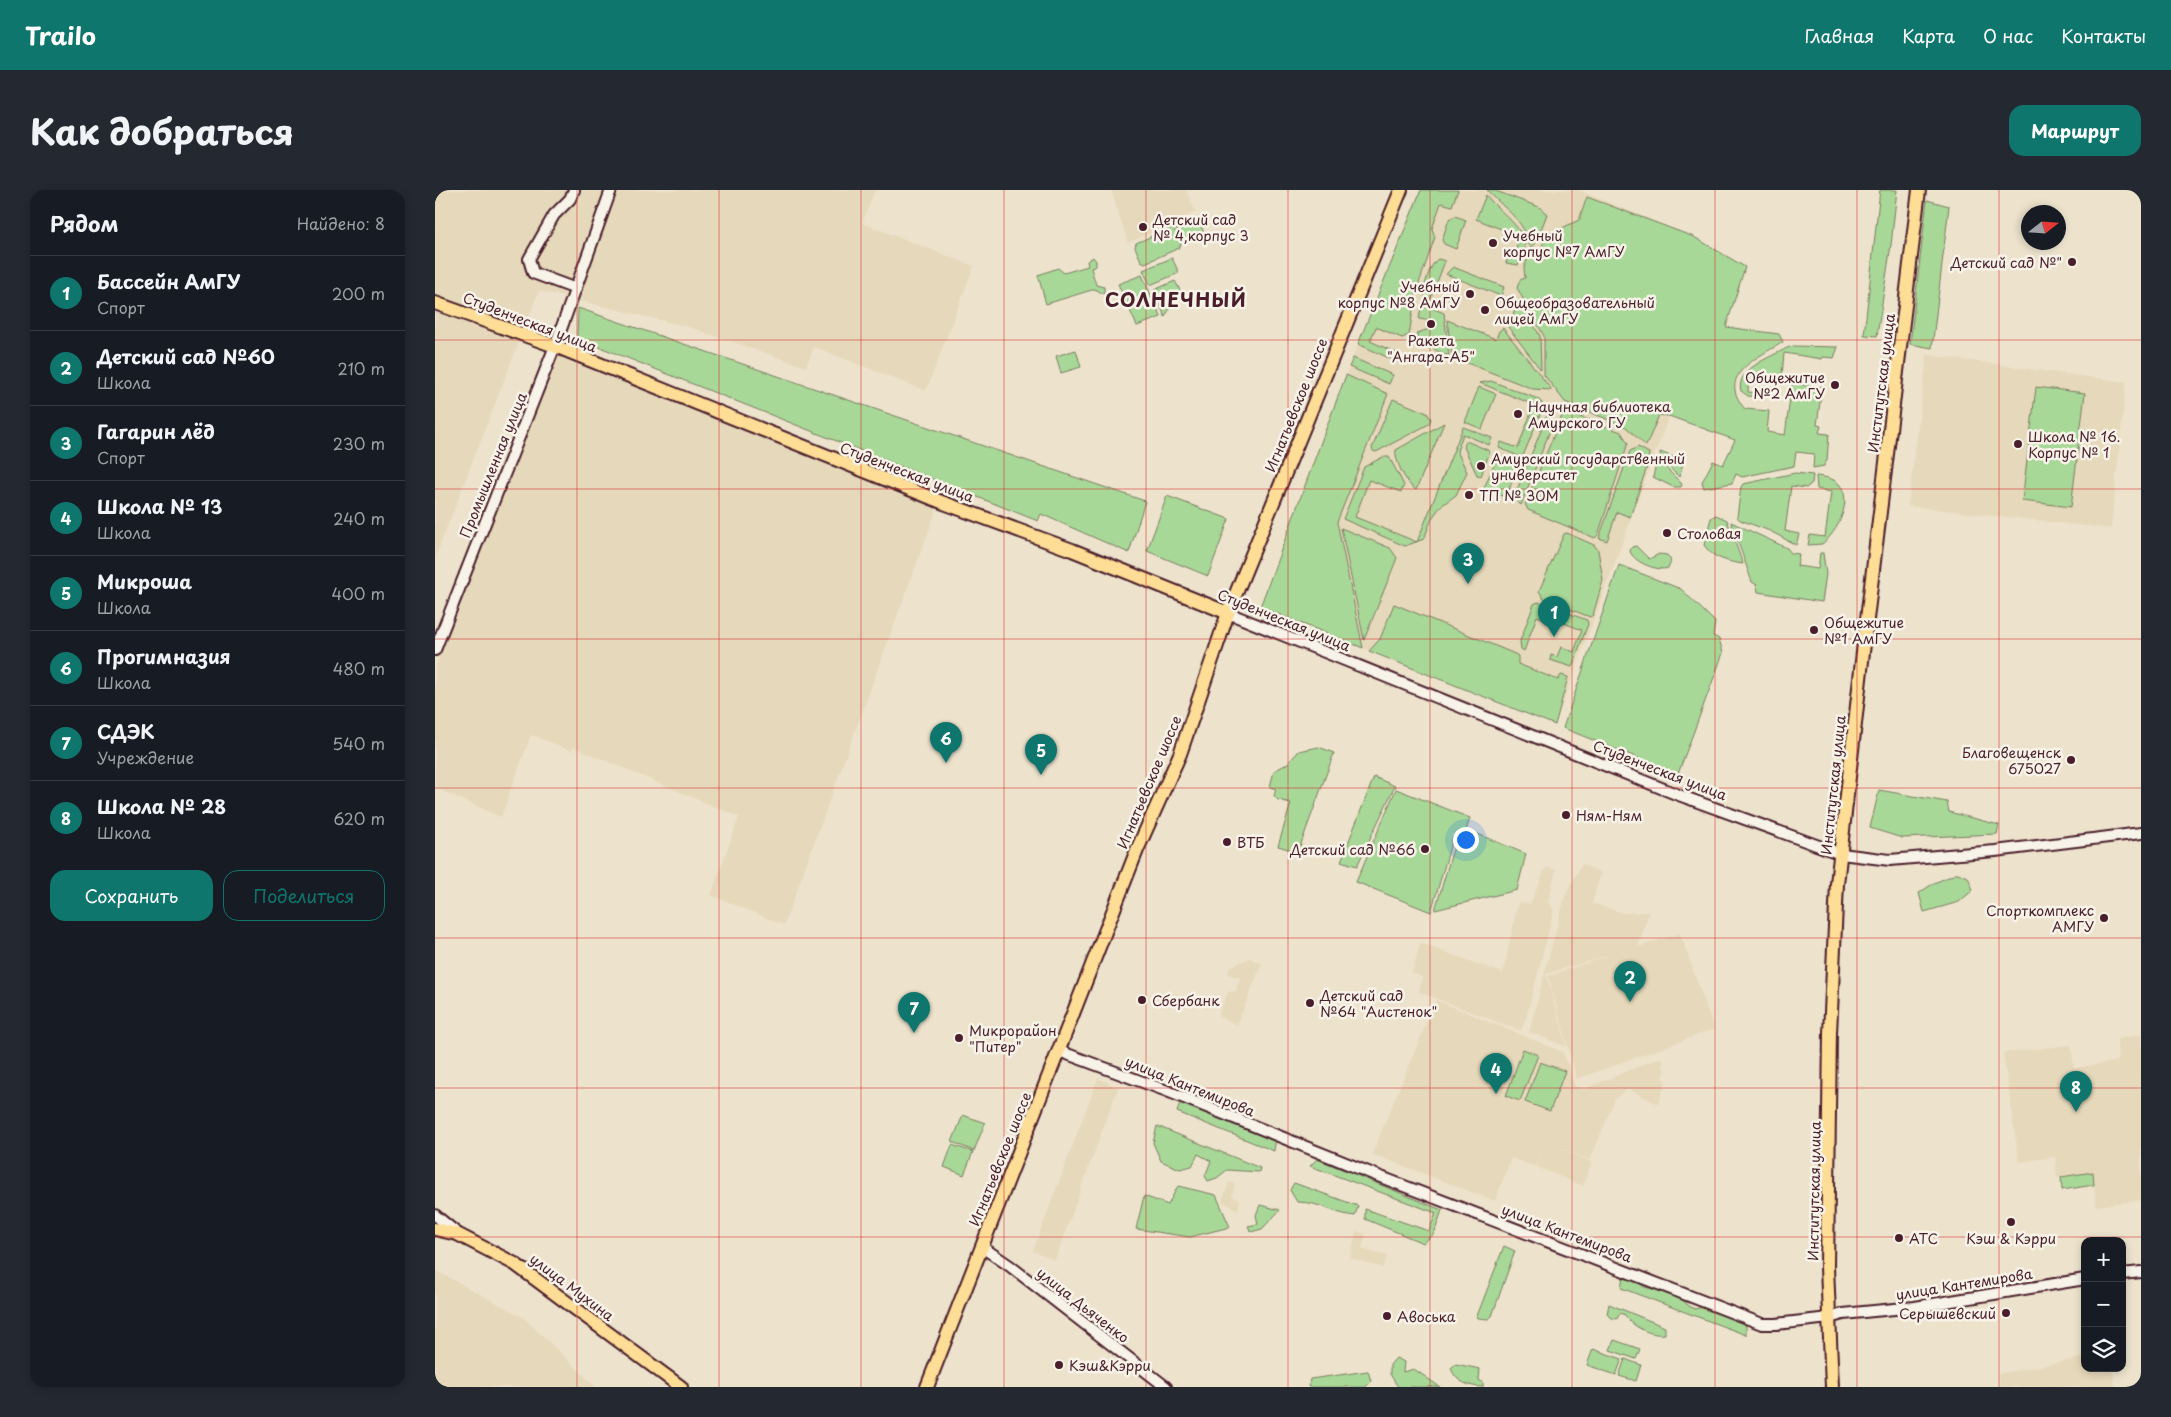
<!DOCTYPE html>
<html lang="ru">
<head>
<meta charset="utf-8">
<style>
	body { margin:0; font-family:"Playpen Sans",sans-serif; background:#242831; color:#f1f3f6 }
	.controls { position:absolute; right:15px; bottom:15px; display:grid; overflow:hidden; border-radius:10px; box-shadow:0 2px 8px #0003 }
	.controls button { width:45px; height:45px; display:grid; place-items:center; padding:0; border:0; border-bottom:1px solid #363941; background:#171b24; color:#f1f3f6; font:25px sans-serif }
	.compass { position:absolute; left:1586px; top:15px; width:45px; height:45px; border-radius:50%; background:#171b24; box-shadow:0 2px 8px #0003; rotate:73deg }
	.you { position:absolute; left:1030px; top:649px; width:18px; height:18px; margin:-12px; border:4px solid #fff; border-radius:50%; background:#1a73e8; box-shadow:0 0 0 8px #1a73e833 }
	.badge { display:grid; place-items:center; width:32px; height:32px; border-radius:50%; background:#0f766e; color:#fff; font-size:16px; font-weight:700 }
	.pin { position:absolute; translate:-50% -41px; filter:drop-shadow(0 1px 2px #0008) }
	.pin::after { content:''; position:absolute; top:26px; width:18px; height:15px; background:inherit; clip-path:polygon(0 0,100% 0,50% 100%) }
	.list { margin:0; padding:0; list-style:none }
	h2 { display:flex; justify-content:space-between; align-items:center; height:65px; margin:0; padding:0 20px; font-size:21px }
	h2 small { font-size:16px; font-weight:400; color:#9ea1a6 }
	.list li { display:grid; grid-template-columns:32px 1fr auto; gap:15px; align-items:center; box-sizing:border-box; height:75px; padding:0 20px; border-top:1px solid #363941 }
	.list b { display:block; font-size:19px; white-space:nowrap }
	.list p { margin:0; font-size:16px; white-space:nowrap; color:#9ea1a6 }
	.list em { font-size:16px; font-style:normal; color:#9ea1a6 }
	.actions { display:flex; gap:10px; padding:15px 20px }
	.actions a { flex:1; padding:11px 0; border:1px solid #0f766e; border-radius:15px; text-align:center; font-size:18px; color:#0f766e }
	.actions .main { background:#0f766e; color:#fff }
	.icon { flex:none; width:28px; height:28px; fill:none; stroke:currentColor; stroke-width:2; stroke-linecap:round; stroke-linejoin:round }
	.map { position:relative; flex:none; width:1706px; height:1197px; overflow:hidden; border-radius:15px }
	header { display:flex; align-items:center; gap:30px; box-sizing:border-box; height:70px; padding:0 25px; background:#0f766e; color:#fff }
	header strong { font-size:24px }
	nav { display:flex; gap:28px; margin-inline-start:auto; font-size:18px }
	.intro { display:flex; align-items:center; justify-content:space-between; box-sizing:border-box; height:120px; padding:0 30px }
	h1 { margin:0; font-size:35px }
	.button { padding:12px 22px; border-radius:15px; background:#0f766e; color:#fff; font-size:18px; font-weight:700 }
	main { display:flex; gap:30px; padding:0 30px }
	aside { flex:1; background:#171b24; border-radius:15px; box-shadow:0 2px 8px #0003 }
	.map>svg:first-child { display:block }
	.built { fill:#e6d8ba }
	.green { fill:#a8d897; stroke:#797c61 }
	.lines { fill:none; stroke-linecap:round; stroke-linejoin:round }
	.minor-casing { stroke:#4a1f2b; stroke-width:14 }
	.major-casing { stroke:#4a1f2b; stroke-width:16 }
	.minor { stroke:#f7f3e8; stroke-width:10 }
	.major { stroke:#fedd96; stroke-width:12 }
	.grid { fill:none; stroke:#d62828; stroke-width:1; stroke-opacity:0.55 }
	.poi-dot { fill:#4a1f2b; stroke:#f7f3e8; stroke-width:2 }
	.labels { text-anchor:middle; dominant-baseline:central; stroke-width:5; stroke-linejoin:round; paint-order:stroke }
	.poi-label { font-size:14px; fill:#4a1f2b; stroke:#f7f3e8; text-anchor:start }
	.street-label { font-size:14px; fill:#4a1f2b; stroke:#f7f3e8 }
	.district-label { font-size:19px; font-weight:bold; letter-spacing:1px; fill:#4a1f2b; stroke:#f7f3e8 }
</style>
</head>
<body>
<header>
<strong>Trailo</strong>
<nav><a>Главная</a><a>Карта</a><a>О нас</a><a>Контакты</a></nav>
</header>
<div class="intro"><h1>Как добраться</h1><a class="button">Маршрут</a></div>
<main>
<aside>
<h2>Рядом<small>Найдено: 8</small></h2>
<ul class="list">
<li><span class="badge">1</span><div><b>Бассейн АмГУ</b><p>Спорт</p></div><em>200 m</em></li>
<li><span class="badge">2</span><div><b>Детский сад №60</b><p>Школа</p></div><em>210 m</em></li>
<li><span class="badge">3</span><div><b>Гагарин лёд</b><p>Спорт</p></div><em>230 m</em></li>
<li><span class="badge">4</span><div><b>Школа № 13</b><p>Школа</p></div><em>240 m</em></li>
<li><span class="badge">5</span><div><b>Микроша</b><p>Школа</p></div><em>400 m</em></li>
<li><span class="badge">6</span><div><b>Прогимназия</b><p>Школа</p></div><em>480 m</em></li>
<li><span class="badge">7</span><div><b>СДЭК</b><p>Учреждение</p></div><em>540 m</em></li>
<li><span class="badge">8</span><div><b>Школа № 28</b><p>Школа</p></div><em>620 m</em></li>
</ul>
<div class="actions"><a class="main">Сохранить</a><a>Поделиться</a></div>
</aside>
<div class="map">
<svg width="1706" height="1197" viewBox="0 0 1706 1197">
	<rect width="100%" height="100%" fill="#ede3cd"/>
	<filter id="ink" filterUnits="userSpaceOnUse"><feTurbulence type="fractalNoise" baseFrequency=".02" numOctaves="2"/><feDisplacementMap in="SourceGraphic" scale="10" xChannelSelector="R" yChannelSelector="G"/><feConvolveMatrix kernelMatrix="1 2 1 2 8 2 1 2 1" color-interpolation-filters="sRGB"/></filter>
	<g filter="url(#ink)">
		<g class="built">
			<polygon points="0,0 440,0 427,33 539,76 491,201 379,157 371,177 250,136 104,101 0,368"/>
			<polygon points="676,0 751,0 761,22 693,53"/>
			<polygon points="985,0 1143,0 1259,47 1310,77 1291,137 1344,144 1348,152 1306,178 1299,193 1301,225 1234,226 1120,535 825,417 891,235"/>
			<polygon points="1492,165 1691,192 1676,339 1473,316"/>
			<polygon points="123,166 502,318 349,735 276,705 304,627 138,557 137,561 96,545 66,627 0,598 0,478"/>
			<polygon points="1147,674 1166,683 1157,713 1188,723 1214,722 1203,757 1245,743 1279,839 1142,889 1113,786 1181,763 1111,784 1132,857 1094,842 1130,706"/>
			<polygon points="1111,677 1121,680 1113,712 1119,720 1092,825 1086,841 984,802 987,787 977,783 985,753 1068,783 1083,712 1095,714"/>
			<polygon points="815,768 827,774 802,835 783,826 793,802 801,801 805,788 793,784 795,777"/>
			<polygon points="1001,810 1128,862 1140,896 1149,899 1224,868 1229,870 1227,877 1230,879 1227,888 1231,891 1223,914 1193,899 1178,910 1179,912 1155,970 1121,957 1157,972 1148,996 1102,977 1110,953 1101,977 1076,968 1060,1011 937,964"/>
			<polygon points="1706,845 1706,1010 1661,1016 1658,983 1622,988 1620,967 1584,972 1568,863 1636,855 1639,878 1683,871 1682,849"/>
			<polygon points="663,888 683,898 620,1070 598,1061"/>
			<polygon points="794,992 800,994 797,1006 805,1010 803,1020 787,1012"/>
			<polygon points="921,1041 931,1044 927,1059 952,1066 948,1078 915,1068"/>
			<polygon points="0,1080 88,1127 161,1197 0,1197"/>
			<polygon points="1650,1167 1650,1178 1677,1178 1680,1197 1565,1197 1563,1184"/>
		</g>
		<g class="green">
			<polygon points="986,0 1023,0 1017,16 1006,13 997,39 1000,47 981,102 974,145 967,148 941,137 935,151 966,165 963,172 923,154"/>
			<path d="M1052,0H1058L1104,17L1112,24L1101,53L1097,57L1094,55C1091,31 1067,17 1052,0Z"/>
			<polygon points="1445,0 1462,0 1456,55 1442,146 1429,145"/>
			<path d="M1051,5C1068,27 1105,45 1083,75L1071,73L1072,69H1079L1083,51L1076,43L1041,29Z"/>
			<path d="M1152,7L1259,47L1310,77L1291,137L1344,144L1348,152C1323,168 1280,184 1310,219L1334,221L1332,242L1350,245L1357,194L1387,197L1382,235L1386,236L1384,243L1394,244L1392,270L1389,276L1378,278L1379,264L1361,262L1359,276L1307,287L1301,284L1297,293L1269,298L1267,292L1278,271L1288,275L1300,250L1234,226L1224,225L1211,256L1191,237L1130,212L1109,185V146L1082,98L1085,90L1090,88L1089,78L1092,70L1098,68L1106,73L1110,68L1107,56L1112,45L1144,30Z"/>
			<polygon points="1492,10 1514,16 1497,158 1475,154"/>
			<polygon points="1020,26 1031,30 1021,59 1009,54 1007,50 1014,29"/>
			<polygon points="763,28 769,43 748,53 741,38"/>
			<polygon points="736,38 739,39 746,54 744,58 710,73 706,71 700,57 701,53"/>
			<polygon points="658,67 661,71 661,76 656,78 661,95 669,97 669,104 660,99 611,114 603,85 623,78 629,83 653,76 652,71"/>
			<polygon points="737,68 744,83 715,95 708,80"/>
			<path d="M1003,69L1010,71L995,111L990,107C987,98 995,74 1003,69Z"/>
			<polygon points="1018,77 1069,97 1066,106 1011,84"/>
			<polygon points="707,85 726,127 702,136 683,94"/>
			<polygon points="740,91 745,100 730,127 719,100"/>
			<polygon points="1084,109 1105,146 1106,180 1073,137"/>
			<polygon points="989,115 1009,123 1014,166 982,152 982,143 1000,137 1002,135 998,131 984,129 986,118"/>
			<polygon points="143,118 710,311 694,363 606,324 603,331 142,148"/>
			<polygon points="1012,130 1061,149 1064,141 1068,138 1117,200 1098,199 1017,167"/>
			<path d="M1358,156L1403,157L1399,168L1388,167L1387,169L1349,163L1347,186L1314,183L1313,202L1325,203L1324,207L1313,206L1306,201C1300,179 1336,167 1352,158Z"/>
			<polygon points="641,160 646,177 626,183 621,166"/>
			<polygon points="918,168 958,185 954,194 914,177"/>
			<polygon points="911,185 953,204 902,332 928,458 825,417"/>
			<polygon points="1056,191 1103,209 1107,213 1107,220 1088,266 1083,266 1064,258 1066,252 1083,258 1099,215 1045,193"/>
			<polygon points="1044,197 1061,204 1047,239 1030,232"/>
			<polygon points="1601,197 1650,203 1636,317 1587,311"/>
			<polygon points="958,209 992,223 996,229 994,234 941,262 938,261 937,258"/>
			<polygon points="1129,221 1186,242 1193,253 1163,345 1160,348 1093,320 1090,314"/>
			<polygon points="1113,223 1116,238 1086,315 1080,310 1080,305"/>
			<path d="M1009,233L981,300C972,295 959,270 961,260Z"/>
			<polygon points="1028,237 1057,248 1054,255 1028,244 1022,261 1032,282 1021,305 1006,316 997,328 989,349 970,356 908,329 929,277 948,267 954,267 969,295 966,302 934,290 920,327 982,352"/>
			<polygon points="1031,251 1055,261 1046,286 1042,285 1029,257"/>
			<polygon points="1203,257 1214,263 1213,274 1195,327 1182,322 1172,351 1164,348 1195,261"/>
			<polygon points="1225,262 1249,271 1244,287 1226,269"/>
			<polygon points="1063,265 1084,273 1072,305 1070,307 1049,298"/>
			<polygon points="1222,269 1247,294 1246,297 1238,297 1218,287"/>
			<polygon points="1360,283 1378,285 1377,293 1371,298 1356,296 1350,341 1364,344 1361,355 1335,341 1305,330 1302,327 1306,297 1308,294"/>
			<path d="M1381,286C1390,287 1398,288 1404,294C1419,310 1402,343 1387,354L1373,355L1375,345L1390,347L1396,302L1382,299Z"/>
			<polygon points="732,306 794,329 773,386 712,361"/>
			<path d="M1281,325L1292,330L1308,374C1293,372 1277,368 1269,355L1276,328Z"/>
			<polygon points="1296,332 1352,358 1356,363 1364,364 1362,376 1383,379 1385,363 1388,363 1391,384 1387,412 1323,402 1322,395 1317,392"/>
			<polygon points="906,338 955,358 962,368 929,450"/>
			<polygon points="1132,343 1159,355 1163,360 1168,390 1158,425 1155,427 1109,409 1104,401 1129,344"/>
			<path d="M1201,356L1214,369L1224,364L1232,365C1236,369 1237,372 1233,378C1223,382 1198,372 1195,361L1197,357Z"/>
			<polygon points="1184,375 1246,399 1280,432 1278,446 1284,449 1288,463 1243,584 1128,538"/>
			<polygon points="1103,412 1152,430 1153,434 1137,477 1115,470 1116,465 1122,467 1126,457 1139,462 1147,440 1116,428 1115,431 1102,426 1089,461 1086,459 1085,451 1099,414"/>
			<polygon points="959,414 1080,464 1083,466 1083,474 1123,490 1126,485 1133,487 1120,535 934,461 945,449"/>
			<polygon points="884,557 899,563 863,662 843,656 856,613 843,610 839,606 841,599 835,597 839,581 852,574 864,561"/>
			<polygon points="939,587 960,596 922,676 906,671"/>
			<polygon points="961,599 1035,628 1028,650 1018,647 996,722 921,692"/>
			<polygon points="1444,600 1512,612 1514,622 1564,635 1562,644 1467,648 1435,638"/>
			<polygon points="1038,642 1091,664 1082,700 1000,720 1019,656 1030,655"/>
			<polygon points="1523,683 1533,687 1538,700 1524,712 1489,722 1484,703 1499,693"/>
			<polygon points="1088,859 1103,865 1085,911 1071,906"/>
			<polygon points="1105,872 1130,881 1115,921 1090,912"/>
			<polygon points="745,912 841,948 839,961 742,922"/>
			<polygon points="528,925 550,933 539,961 517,952"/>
			<polygon points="722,936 825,978 824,982 792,980 782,988 773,991 770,986 776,971 763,964 757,976 745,979 726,971 718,953"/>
			<polygon points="517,955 538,962 529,985 509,977"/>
			<polygon points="882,969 1007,1020 999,1044 988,1053 930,1029 930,1019 994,1041 1001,1023 875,976"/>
			<polygon points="1658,982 1659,995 1627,1000 1626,987"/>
			<path d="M859,993L923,1016L920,1026C898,1024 886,1012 862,1012L855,1000Z"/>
			<polygon points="743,996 781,1005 795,1037 755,1047 701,1039 709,1006 733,1015"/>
			<polygon points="825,1015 845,1020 827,1039 816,1042 813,1036 823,1034 821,1025"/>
			<polygon points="1069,1056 1080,1061 1057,1126 1053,1129 1043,1128 1042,1126"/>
			<path d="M1194,1085L1209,1097L1241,1104L1254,1116L1260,1119C1274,1113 1300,1127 1311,1136V1145L1186,1098L1188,1086Z"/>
			<path d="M1174,1114L1230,1137V1144C1215,1146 1198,1137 1190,1125L1185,1123L1182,1129L1177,1128L1172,1124Z"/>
			<polygon points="1179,1150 1205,1159 1201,1169 1175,1160"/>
			<polygon points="1158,1159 1187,1169 1181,1185 1152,1175"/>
			<polygon points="961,1168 969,1172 968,1182 979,1179 1005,1197 963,1197 955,1184 955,1175"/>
			<polygon points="1190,1169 1206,1175 1201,1191 1184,1186"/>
			<path d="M1021,1174L1045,1179L1044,1190L1048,1193V1197C1035,1197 1020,1192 1016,1178Z"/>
			<polygon points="933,1181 936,1191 931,1197 874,1197 875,1189"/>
		</g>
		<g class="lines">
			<g class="minor-casing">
				<g id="minor">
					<polyline points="139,0 135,9 119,25 94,69 98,83 141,99"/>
					<polyline points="793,423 1241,604 1406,664 1455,670 1560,661 1706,643"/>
					<polyline points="0,460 120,156 176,0"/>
					<polyline points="624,861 732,901 938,984 1327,1134 1341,1134 1394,1128 1408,1124 1480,1117 1650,1089"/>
					<polyline points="0,1025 22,1043"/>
					<polyline points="547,1057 575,1076 731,1197"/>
					<polyline points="1687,1084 1706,1082"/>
				</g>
			</g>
			<g class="major-casing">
				<g id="major">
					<polyline points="0,113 120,156 509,313 637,360 793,423"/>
					<polyline points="0,1039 22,1044 80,1074 246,1197"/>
					<polyline points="492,1197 702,660 745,564 793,423 966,0"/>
					<polyline points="1397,1197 1392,1077 1395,843 1402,694 1428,462 1484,0"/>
				</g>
			</g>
			<use href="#minor" class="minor"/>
			<use href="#major" class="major"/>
		</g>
	</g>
	<path class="grid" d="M142,0V1197M284,0V1197M426,0V1197M569,0V1197M711,0V1197M853,0V1197M995,0V1197M1137,0V1197M1280,0V1197M1422,0V1197M1564,0V1197M0,150H1706M0,299H1706M0,449H1706M0,598H1706M0,748H1706M0,898H1706M0,1047H1706"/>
	<g class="poi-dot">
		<circle cx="708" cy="37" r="5"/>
		<circle cx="1058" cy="53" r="5"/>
		<circle cx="1637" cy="72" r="5"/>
		<circle cx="1035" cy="104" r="5"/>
		<circle cx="1050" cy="120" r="5"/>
		<circle cx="996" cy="134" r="5"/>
		<circle cx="1400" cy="195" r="5"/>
		<circle cx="1083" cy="224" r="5"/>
		<circle cx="1583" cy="254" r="5"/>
		<circle cx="1046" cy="276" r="5"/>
		<circle cx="1034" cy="305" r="5"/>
		<circle cx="1232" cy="343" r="5"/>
		<circle cx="1379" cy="440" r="5"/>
		<circle cx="1636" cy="570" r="5"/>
		<circle cx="1131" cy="625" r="5"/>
		<circle cx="792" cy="652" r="5"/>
		<circle cx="990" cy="659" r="5"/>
		<circle cx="1669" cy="728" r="5"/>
		<circle cx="707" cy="810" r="5"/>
		<circle cx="875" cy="813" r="5"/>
		<circle cx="524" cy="848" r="5"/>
		<circle cx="1576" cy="1032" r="5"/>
		<circle cx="1464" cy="1048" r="5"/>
		<circle cx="1571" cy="1123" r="5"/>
		<circle cx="952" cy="1126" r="5"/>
		<circle cx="624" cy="1175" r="5"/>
	</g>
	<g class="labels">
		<g class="poi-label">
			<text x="718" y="29">Детский сад<tspan x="718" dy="16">№ 4,корпус 3</tspan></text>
			<text x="1068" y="45">Учебный<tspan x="1068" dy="16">корпус №7 АмГУ</tspan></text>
			<text x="1627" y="72" text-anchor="end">Детский сад №"</text>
			<text x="1025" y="96" text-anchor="end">Учебный<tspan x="1025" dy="16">корпус №8 АмГУ</tspan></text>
			<text x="1060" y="112">Общеобразовательный<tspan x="1060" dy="16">лицей АмГУ</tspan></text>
			<text x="996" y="150" text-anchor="middle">Ракета<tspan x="996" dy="16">"Ангара-А5"</tspan></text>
			<text x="1390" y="187" text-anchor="end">Общежитие<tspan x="1390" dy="16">№2 АмГУ</tspan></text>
			<text x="1093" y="216">Научная библиотека<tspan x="1093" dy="16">Амурского ГУ</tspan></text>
			<text x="1593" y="246">Школа № 16.<tspan x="1593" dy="16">Корпус № 1</tspan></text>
			<text x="1056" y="268">Амурский государственный<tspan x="1056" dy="16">университет</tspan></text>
			<text x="1044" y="305">ТП № 30М</text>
			<text x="1242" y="343">Столовая</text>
			<text x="1389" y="432">Общежитие<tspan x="1389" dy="16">№1 АмГУ</tspan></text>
			<text x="1626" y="562" text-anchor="end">Благовещенск<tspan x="1626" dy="16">675027</tspan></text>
			<text x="1141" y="625">Ням-Ням</text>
			<text x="802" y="652">ВТБ</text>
			<text x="980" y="659" text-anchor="end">Детский сад №66</text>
			<text x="1659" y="720" text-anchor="end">Спорткомплекс<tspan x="1659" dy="16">АМГУ</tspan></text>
			<text x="885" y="805">Детский сад<tspan x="885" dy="16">№64 "Аистенок"</tspan></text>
			<text x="717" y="810">Сбербанк</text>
			<text x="534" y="840">Микрорайон<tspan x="534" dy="16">"Питер"</tspan></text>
			<text x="1474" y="1048">АТС</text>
			<text x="1576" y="1048" text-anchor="middle">Кэш &amp; Кэрри</text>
			<text x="1561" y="1123" text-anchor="end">Серышевский</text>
			<text x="962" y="1126">Авоська</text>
			<text x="634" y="1175">Кэш&amp;Кэрри</text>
		</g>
		<g class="street-label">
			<text transform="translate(95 132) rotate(21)">Студенческая улица</text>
			<text transform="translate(1446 193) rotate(-83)">Институтская улица</text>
			<text transform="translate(861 215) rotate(-68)">Игнатьевское шоссе</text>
			<text transform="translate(58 275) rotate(-68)">Промышленная улица</text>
			<text transform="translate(472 282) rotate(21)">Студенческая улица</text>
			<text transform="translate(849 430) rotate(22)">Студенческая улица</text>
			<text transform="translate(1225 580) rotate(21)">Студенческая улица</text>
			<text transform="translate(714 592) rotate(-67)">Игнатьевское шоссе</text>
			<text transform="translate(1398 595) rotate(-84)">Институтская улица</text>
			<text transform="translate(755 896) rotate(22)">улица Кантемирова</text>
			<text transform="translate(565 969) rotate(-68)">Игнатьевское шоссе</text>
			<text transform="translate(1379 1001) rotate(-89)">Институтская улица</text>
			<text transform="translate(1132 1043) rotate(21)">улица Кантемирова</text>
			<text transform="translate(1529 1094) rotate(-9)">улица Кантемирова</text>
			<text transform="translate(137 1097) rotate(37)">улица Мухина</text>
			<text transform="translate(648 1115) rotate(38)">улица Дьяченко</text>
		</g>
		<g class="district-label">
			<text x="741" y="109">СОЛНЕЧНЫЙ</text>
		</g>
	</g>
</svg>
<div class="controls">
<button>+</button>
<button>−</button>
<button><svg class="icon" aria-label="layers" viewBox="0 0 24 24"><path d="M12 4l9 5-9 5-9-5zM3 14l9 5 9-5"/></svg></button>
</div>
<svg class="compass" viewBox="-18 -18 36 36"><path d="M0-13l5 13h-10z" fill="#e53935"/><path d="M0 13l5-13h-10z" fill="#9ea1a6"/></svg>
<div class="you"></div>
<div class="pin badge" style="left:1119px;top:447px">1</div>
<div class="pin badge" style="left:1195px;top:812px">2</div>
<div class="pin badge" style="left:1033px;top:394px">3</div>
<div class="pin badge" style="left:1061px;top:904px">4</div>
<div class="pin badge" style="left:606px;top:585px">5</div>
<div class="pin badge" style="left:511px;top:573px">6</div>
<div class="pin badge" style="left:479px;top:843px">7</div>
<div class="pin badge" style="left:1641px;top:922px">8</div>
</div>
</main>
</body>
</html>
